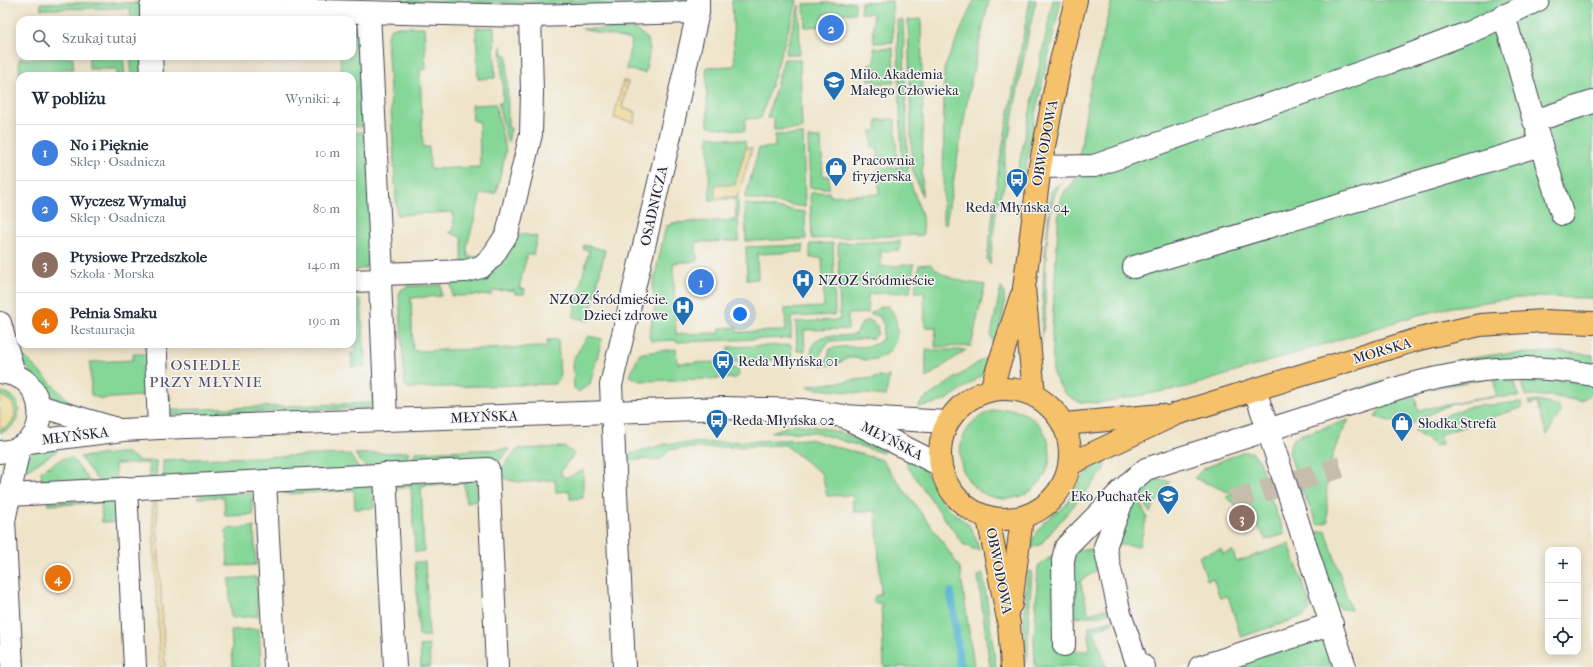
<!DOCTYPE html>
<html lang="pl">
<head>
<meta charset="utf-8">
<style>
	body { margin:0; font-family:"IM FELL French Canon",serif; background:#f2f2f3; color:#1f2937 }
	.controls { position:absolute; right:12px; bottom:12px; display:grid; overflow:hidden; border-radius:8px; box-shadow:0 2px 10px #0003 }
	.controls button { width:36px; height:36px; display:grid; place-items:center; padding:0; border:0; border-bottom:1px solid #e0e1e3; background:#fff; color:#1f2937; font:20px sans-serif }
	.you { position:absolute; left:740px; top:314px; width:14px; height:14px; margin:-10px; border:3px solid #fff; border-radius:50%; background:#1a73e8; box-shadow:0 0 0 6px #1a73e833 }
	.badge { display:grid; place-items:center; width:26px; height:26px; border-radius:50%; background:#111827; color:#fff; font-size:13px; font-weight:700 }
	.pin { position:absolute; translate:-50% -50%; border:2px solid #fff; box-shadow:0 1px 4px #0006 }
	.list { margin:0; padding:0; list-style:none }
	h2 { display:flex; justify-content:space-between; align-items:center; height:52px; margin:0; padding:0 16px; font-size:17px }
	h2 small { font-size:13px; font-weight:400; color:#747a83 }
	.list li { display:grid; grid-template-columns:26px 1fr auto; gap:12px; align-items:center; box-sizing:border-box; height:56px; padding:0 16px; border-top:1px solid #e0e1e3 }
	.list b { display:block; font-size:15px; white-space:nowrap }
	.list p { margin:0; font-size:13px; white-space:nowrap; color:#747a83 }
	.list em { font-size:13px; font-style:normal; color:#747a83 }
	.icon { flex:none; width:22px; height:22px; fill:none; stroke:currentColor; stroke-width:2; stroke-linecap:round; stroke-linejoin:round }
	.map { position:relative; flex:none; width:1593px; height:667px; overflow:hidden }
	.search { position:absolute; background:#fff; box-shadow:0 2px 10px #0003; left:16px; top:16px; width:340px; height:44px; display:flex; align-items:center; gap:10px; box-sizing:border-box; padding:0 14px; border-radius:12px; color:#747a83; font-size:15px }
	.panel { position:absolute; background:#fff; box-shadow:0 2px 10px #0003; left:16px; top:72px; width:340px; height:276px; border-radius:12px }
	.map>svg:first-child { display:block }
	.green { fill:#85d798; stroke:#547c6a }
	.sand { fill:#eeda9e; stroke:#887e6c }
	.lines { fill:none; stroke-linecap:round; stroke-linejoin:round }
	.stream { stroke:#54b5d3; stroke-width:8 }
	.minor-tunnel { stroke:#c6bdad; stroke-width:22; stroke-dasharray:22 11; stroke-linecap:butt }
	.minor-casing { stroke:#413f50; stroke-width:24 }
	.major-casing { stroke:#413f50; stroke-width:24 }
	.minor { stroke:#fff; stroke-width:22 }
	.major { stroke:#f5c16b; stroke-width:22 }
	.labels { text-anchor:middle; dominant-baseline:central; stroke-width:3; stroke-linejoin:round; paint-order:stroke }
	.poi-label { font-size:14px; fill:#22223b; stroke:#f6f6f2; text-anchor:start }
	.street-label { font-size:14px; fill:#22223b; stroke:#f6f6f2 }
	.neighbourhood-label { font-size:15px; letter-spacing:1px; fill:#544f6e; stroke:#f6f6f2 }
</style>
</head>
<body>
<div class="map">
<svg width="1593" height="667" viewBox="0 0 1593 667">
	<rect width="100%" height="100%" fill="#f6f6f2"/>
	<filter id="ink" filterUnits="userSpaceOnUse"><feTurbulence type="fractalNoise" baseFrequency=".025" numOctaves="2"/><feDisplacementMap in="SourceGraphic" scale="8" xChannelSelector="R" yChannelSelector="G"/><feConvolveMatrix kernelMatrix="1 2 1 2 8 2 1 2 1" color-interpolation-filters="sRGB"/></filter>
	<filter id="wash" filterUnits="userSpaceOnUse"><feTurbulence type="fractalNoise" baseFrequency=".012" numOctaves="4" result="noise"/><feDisplacementMap in="SourceGraphic" scale="16" xChannelSelector="R" yChannelSelector="G"/><feGaussianBlur stdDeviation="0.9" result="paint"/><feColorMatrix in="noise" values="0 0 0 0 0 0 0 0 0 0 0 0 0 0 0 0 0 1.4 0 .05"/><feComposite in="paint" operator="in"/></filter>
	<g filter="url(#wash)">
		<rect width="100%" height="100%" fill="#efe4c9"/>
		<g class="green">
			<polygon points="686,0 676,6 231,1 231,0"/>
			<polygon points="732,0 797,0 797,2 761,118 745,119 745,131 708,126 706,67 735,66"/>
			<polygon points="974,0 989,0 970,85 946,224 943,224 944,69"/>
			<polygon points="1030,0 1036,0 1028,35 1004,163 1005,183 997,205 990,264 987,260 999,166"/>
			<polygon points="1053,0 1061,0 1034,119 1024,180 1016,179"/>
			<path d="M1112,0H1593V298L1530,297L1498,300L1452,307L1418,315L1187,387L1098,403L1079,402L1065,394L1053,374L1052,330L1059,207C1062,198 1063,189 1073,185L1074,180H1076L1089,92Z"/>
			<polygon points="892,1 893,42 874,43 873,13 861,13 861,2"/>
			<polygon points="855,2 855,13 823,14 823,26 805,27 804,4"/>
			<polygon points="41,3 140,3 141,20 131,20 130,8 41,9"/>
			<polygon points="799,5 800,54 785,54"/>
			<polygon points="921,19 923,122 922,196 912,168 908,20"/>
			<polygon points="897,20 903,20 908,175 922,216 923,235 812,239 810,193 829,192 830,196 879,194 878,168 902,167"/>
			<polygon points="352,26 358,26 360,29 368,126 352,127 352,76 341,76 340,56 352,56"/>
			<polygon points="398,27 424,27 426,69 420,70 423,147 429,147 430,169 480,167 479,121 473,121 472,105 495,104 506,151 496,193 481,194 467,246 468,257 483,256 462,262 462,238 449,232 454,231 453,212 397,215 387,37 391,28"/>
			<polygon points="494,27 495,78 478,79 476,28"/>
			<path d="M582,29H634C656,40 649,53 645,73L626,69L632,40Z"/>
			<polygon points="501,46 504,55 507,55 508,127 511,128 508,144 498,104 503,101"/>
			<polygon points="874,48 893,48 894,83 876,83 875,80 869,80 869,64 875,63"/>
			<rect x="131" y="56" width="11" height="20"/>
			<polygon points="73,57 73,69 60,69 60,76 20,76 20,86 19,59"/>
			<polygon points="89,57 123,57 125,76 117,76 117,69 89,69"/>
			<polygon points="784,59 800,59 802,129 774,130 774,118 767,118"/>
			<polygon points="895,119 897,162 878,163 878,148 872,148 871,131 877,131 877,120"/>
			<polygon points="368,132 372,258 365,268 352,271 352,133"/>
			<polygon points="803,134 805,207 745,198 759,148 775,147 775,135"/>
			<polygon points="708,136 745,141 746,148 735,185 715,185 715,198 738,196 739,241 696,242 697,261 673,263 676,334 720,333 720,328 736,327 737,332 786,331 785,309 824,307 822,258 810,258 810,244 833,243 835,315 791,317 791,338 676,342 676,340 651,341 649,337 656,301 652,289 666,226 672,225 672,223 736,220 735,199 710,200"/>
			<polygon points="808,138 821,138 823,176 829,176 829,188 810,188"/>
			<path d="M1061,183C1043,205 1046,285 1045,316C1044,326 1042,336 1041,346L1044,265L1051,190Z"/>
			<polygon points="745,204 805,212 806,239 746,241"/>
			<polygon points="513,232 537,237 533,255 527,255 519,288 525,289 524,294 515,294 514,290 492,291 492,295 452,296 451,278"/>
			<polygon points="900,241 900,250 881,251 881,267 914,264 910,292 868,294 868,313 848,314 848,329 804,330 805,351 797,351 796,322 840,320 838,243"/>
			<polygon points="584,245 605,250 589,321 573,317 589,250 583,249"/>
			<polygon points="803,245 803,252 757,254 758,279 747,280 746,247"/>
			<path d="M930,264C949,281 961,281 985,285L971,346L935,347L936,327H925L924,292H915L919,265Z"/>
			<polygon points="441,285 441,296 411,298 413,351 547,347 547,340 558,339 560,378 555,384 409,388 405,385 399,295 401,290 408,286"/>
			<path d="M1001,287C1010,298 999,329 996,342H993L991,335Z"/>
			<polygon points="353,296 358,298 361,301 365,366 352,367 351,353 355,353"/>
			<path d="M888,306C894,312 896,319 897,328C898,347 886,359 868,360C861,360 856,357 849,358C844,359 843,362 838,363C833,366 825,365 820,365L827,360L830,349C849,343 867,352 882,340L884,325L879,316L870,314L880,307Z"/>
			<path d="M868,320L873,322L877,326L878,333L874,338L831,341L824,348L818,359H811C811,326 835,340 856,334L862,323Z"/>
			<polygon points="588,336 602,339 590,384 578,392 574,388 573,359"/>
			<polygon points="791,345 792,359 729,362 728,347"/>
			<polygon points="676,349 677,363 722,362 722,369 738,368 739,375 736,378 640,381 630,376 639,355 643,353"/>
			<polygon points="926,350 966,350 926,378"/>
			<polygon points="1563,352 1593,355 1593,370 1560,364 1270,419 1270,416 1325,398 1459,360 1500,354"/>
			<polygon points="133,354 150,354 150,391 141,396 101,399 91,395 90,362 133,360"/>
			<path d="M25,357L71,403V407C45,397 41,384 25,365L22,359Z"/>
			<polygon points="985,358 991,358 981,376 945,401 918,407 923,400"/>
			<polygon points="889,376 886,396 809,388 808,386"/>
			<path d="M1513,376L1519,396C1499,397 1478,398 1458,403C1440,407 1424,418 1408,426L1375,417L1385,401L1414,392L1418,410L1496,396L1494,378Z"/>
			<polygon points="1520,377 1559,379 1593,386 1593,392 1581,401 1552,396 1525,396"/>
			<polygon points="371,384 376,384 377,406 374,408 170,415 166,413 165,395 170,395 171,410 372,403"/>
			<path d="M0,392C26,394 24,427 0,433V429H4Z"/>
			<polygon points="1537,401 1559,406 1560,413 1547,435 1537,403 1529,405 1529,402"/>
			<polygon points="1521,402 1523,407 1439,435 1442,444 1436,446 1414,431 1441,417 1468,407"/>
			<circle cx="1005" cy="454" r="45"/>
			<path d="M1349,420C1328,456 1324,481 1328,522L1318,525L1303,493L1289,453L1291,443L1297,436Z"/>
			<polygon points="795,424 828,429 884,447 883,453 814,432 771,432"/>
			<polygon points="809,439 882,460 939,537 960,568 974,667 884,667 881,603 874,603 874,598 876,595 881,595 876,511 854,512 852,495 827,496 822,474 785,445 670,449 661,459 627,460 623,456 665,444"/>
			<path d="M565,447L574,454L561,471V475L567,478L583,470V498L570,499V491L556,492L555,480C538,480 509,488 498,472L518,449Z"/>
			<path d="M57,448V451L27,470L22,469C31,448 36,450 57,448Z"/>
			<polygon points="510,449 495,465 409,468 415,452"/>
			<polygon points="409,452 402,469 367,470 355,454"/>
			<path d="M1242,452H1252L1259,460L1271,500L1285,534L1266,540C1257,522 1242,509 1226,497L1233,494L1194,478L1203,469Z"/>
			<polygon points="120,453 127,453 140,461 156,461 157,480 150,481 148,463 115,464 116,483 98,481 80,457"/>
			<polygon points="349,454 360,470 163,481 163,460"/>
			<polygon points="907,456 924,469 940,499 952,512 968,524 976,538 979,550 973,549 963,544 907,466"/>
			<polygon points="72,458 91,483 43,485 41,471 62,459"/>
			<polygon points="1101,462 1106,462 1105,469 1040,545 1030,548 1033,538 1045,521 1066,505 1082,477"/>
			<polygon points="1150,479 1170,481 1150,512 1137,489"/>
			<polygon points="474,480 476,482 478,501 466,503 464,483 421,486 424,551 415,552 411,487 392,489 395,484"/>
			<polygon points="369,483 372,487 374,508 355,509 354,490 286,494 274,489"/>
			<polygon points="205,490 250,493 252,497 253,515 225,516 224,497 197,498"/>
			<polygon points="1135,494 1147,517 1139,546 1115,545"/>
			<polygon points="113,500 115,503 116,522 102,522 101,503 48,505 47,502"/>
			<polygon points="254,527 256,565 228,566 226,529"/>
			<polygon points="1326,531 1327,534 1351,610 1341,609 1334,603 1313,533"/>
			<polygon points="1289,544 1309,602 1309,611 1304,616 1241,637 1228,596 1220,598 1213,578 1207,580 1199,556 1221,549 1223,554 1233,551 1236,562"/>
			<polygon points="1083,549 1095,550 1096,571 1080,581 1089,614 1108,608 1110,612 1099,616 1071,617 1072,551"/>
			<polygon points="1053,555 1072,651 1089,651 1089,627 1112,620 1113,623 1094,630 1106,667 1035,667 1034,640 1038,566"/>
			<polygon points="415,562 425,562 429,636 419,636"/>
			<polygon points="1032,571 1028,629 1028,656 1025,663 1024,624 1027,572"/>
			<polygon points="983,574 996,667 990,667 978,576"/>
			<polygon points="256,577 258,616 231,618 229,579"/>
			<polygon points="259,629 261,667 233,667 231,630"/>
			<polygon points="1317,639 1326,644 1336,667 1224,667"/>
			<polygon points="429,645 430,667 421,667 420,646"/>
		</g>
		<g class="sand">
			<polygon points="623,81 628,82 622,108 636,112 634,122 614,118"/>
			<polygon points="746,148 752,148 738,196 715,198 715,185 735,185"/>
			<path d="M0,396C20,401 20,425 0,429Z"/>
			<polygon points="156,500 165,667 160,667 152,501"/>
		</g>
		<g class="lines">
			<polyline class="stream" points="951,592 960,667"/>
		</g>
	</g>
	<g filter="url(#ink)">
		<g class="lines">
			<polyline class="minor-tunnel" points="1231,501 1341,467"/>
			<g class="minor-casing">
				<g id="minor">
					<polyline points="369,13 382,274 380,280 386,420"/>
					<polyline points="1504,15 1534,121 1593,102"/>
					<polyline points="151,20 151,7 530,16 698,12"/>
					<polyline points="151,56 152,76"/>
					<polyline points="1537,132 1562,214"/>
					<polyline points="1040,167 1094,166 1388,63 1470,32 1538,0"/>
					<polyline points="1134,267 1541,145"/>
					<polyline points="382,274 466,271 481,267 492,257 507,234 531,134 532,91 530,16"/>
					<polyline points="352,281 380,280"/>
					<polyline points="0,323 14,374"/>
					<polyline points="156,354 159,428"/>
					<path d="M0,372C8,373 17,375 24,380C45,396 46,437 18,448C13,451 6,451 0,452"/>
					<polyline points="1255,390 1345,667"/>
					<polyline points="39,406 114,428"/>
					<polyline points="850,420 940,465"/>
					<polyline points="28,442 123,430 159,428 725,408 802,410 844,416 947,422"/>
					<polyline points="385,474 395,667"/>
					<polyline points="265,481 275,667"/>
					<polyline points="126,488 135,667"/>
					<polyline points="10,495 488,469 497,667"/>
					<polyline points="1064,645 1063,560 1066,547 1124,488"/>
					<polyline points="12,667 4,521 19,448"/>
					<polyline points="624,667 611,385 667,149 698,12 698,0"/>
					<path d="M1144,667L1136,660L1120,614L1105,547L1129,483L1146,469L1411,384C1475,368 1527,362 1593,375"/>
					<polyline points="1200,667 1332,624"/>
				</g>
			</g>
			<g class="major-casing">
				<g id="major">
					<circle cx="1005" cy="454" r="65"/>
					<polyline points="991,389 1021,297"/>
					<polyline points="1034,394 1024,288 1040,167 1059,69 1076,0"/>
					<polyline points="1064,424 1161,415"/>
					<polyline points="1070,464 1176,414 1419,339 1480,325 1544,321 1593,323"/>
					<polyline points="988,518 1009,624 1012,667"/>
					<polyline points="1011,604 1022,518"/>
				</g>
			</g>
			<use href="#minor" class="minor"/>
			<use href="#major" class="major"/>
		</g>
	</g>
	<defs>
		<g id="school-pin" transform="scale(1.15)"><path d="M0 17L-7.5 6A9.5 9.5 0 1 1 7.5 6Z" fill="#1f6fb2" stroke="#f6f6f2"/><path d="M0-5L7-2L0 1L-7-2ZM-4 1L0 2.5L4 1V4Q0 6-4 4Z" fill="#fff"/></g>
		<g id="shop-pin" transform="scale(1.15)"><path d="M0 17L-7.5 6A9.5 9.5 0 1 1 7.5 6Z" fill="#1f6fb2" stroke="#f6f6f2"/><path d="M-5-2.5h2.3a2.7 3.5 0 0 1 5.4 0H5L5.5 6h-11ZM-1.5-2.5h3a1.5 2.3 0 0 0-3 0Z" fill="#fff"/></g>
		<g id="bus-pin" transform="scale(1.15)"><path d="M0 17L-7.5 6A9.5 9.5 0 1 1 7.5 6Z" fill="#1f6fb2" stroke="#f6f6f2"/><path d="M-5-6H5V4H4V6H2V4H-2V6H-4V4H-5ZM-3.5-4V0h7V-4ZM-3.5 1.2v1.5H-2V1.2ZM2 1.2v1.5H3.5V1.2Z" fill="#fff"/></g>
		<g id="hospital-pin" transform="scale(1.15)"><path d="M0 17L-7.5 6A9.5 9.5 0 1 1 7.5 6Z" fill="#1f6fb2" stroke="#f6f6f2"/><path d="M-5-5h3v3.5h4V-5h3V5h-3V1.5h-4V5h-3Z" fill="#fff"/></g>
	</defs>
	<g fill-rule="evenodd">
		<use href="#school-pin" x="834" y="82"/>
		<use href="#shop-pin" x="836" y="168"/>
		<use href="#bus-pin" x="1017" y="179"/>
		<use href="#hospital-pin" x="803" y="280"/>
		<use href="#hospital-pin" x="683" y="307"/>
		<use href="#bus-pin" x="723" y="361"/>
		<use href="#bus-pin" x="717" y="420"/>
		<use href="#shop-pin" x="1402" y="423"/>
		<use href="#school-pin" x="1168" y="496"/>
	</g>
	<g class="labels">
		<g class="poi-label">
			<text x="850" y="74">Milo. Akademia<tspan x="850" dy="16">Małego Człowieka</tspan></text>
			<text x="852" y="160">Pracownia<tspan x="852" dy="16">fryzjerska</tspan></text>
			<text x="1017" y="207" text-anchor="middle">Reda Młyńska 04</text>
			<text x="818" y="280">NZOZ Śródmieście</text>
			<text x="668" y="299" text-anchor="end">NZOZ Śródmieście.<tspan x="668" dy="16">Dzieci zdrowe</tspan></text>
			<text x="738" y="361">Reda Młyńska 01</text>
			<text x="732" y="420">Reda Młyńska 02</text>
			<text x="1418" y="423">Słodka Strefa</text>
			<text x="1152" y="496" text-anchor="end">Eko Puchatek</text>
		</g>
		<g class="street-label">
			<text transform="translate(1045 143) rotate(-79)">OBWODOWA</text>
			<text transform="translate(654 206) rotate(-77)">OSADNICZA</text>
			<text transform="translate(1382 351) rotate(-17)">MORSKA</text>
			<text transform="translate(484 417) rotate(-2)">MŁYŃSKA</text>
			<text transform="translate(75 436) rotate(-7)">MŁYŃSKA</text>
			<text transform="translate(892 441) rotate(27)">MŁYŃSKA</text>
			<text transform="translate(999 571) rotate(79)">OBWODOWA</text>
		</g>
		<g class="neighbourhood-label">
			<text x="206" y="365">OSIEDLE<tspan x="206" dy="17">PRZY MŁYNIE</tspan></text>
		</g>
	</g>
</svg>
<div class="controls">
<button>+</button>
<button>−</button>
<button><svg class="icon" aria-label="locate" viewBox="0 0 24 24"><circle cx="12" cy="12" r="6"/><path d="M12 2v4M12 18v4M2 12h4M18 12h4"/></svg></button>
</div>
<div class="you"></div>
<div class="pin badge" style="left:701px;top:282px;background:#3f7fe0">1</div>
<div class="pin badge" style="left:831px;top:28px;background:#3f7fe0">2</div>
<div class="pin badge" style="left:1242px;top:518px;background:#8d6e63">3</div>
<div class="pin badge" style="left:58px;top:578px;background:#e8710a">4</div>
<div class="search"><svg class="icon" aria-label="search" viewBox="0 0 24 24"><circle cx="10" cy="10" r="6"/><path d="M15 15l6 6"/></svg>Szukaj tutaj</div>
<section class="panel">
<h2>W pobliżu<small>Wyniki: 4</small></h2>
<ul class="list">
<li><span class="badge" style="background:#3f7fe0">1</span><div><b>No i Pięknie</b><p>Sklep · Osadnicza</p></div><em>10 m</em></li>
<li><span class="badge" style="background:#3f7fe0">2</span><div><b>Wyczesz Wymaluj</b><p>Sklep · Osadnicza</p></div><em>80 m</em></li>
<li><span class="badge" style="background:#8d6e63">3</span><div><b>Ptysiowe Przedszkole</b><p>Szkoła · Morska</p></div><em>140 m</em></li>
<li><span class="badge" style="background:#e8710a">4</span><div><b>Pełnia Smaku</b><p>Restauracja</p></div><em>190 m</em></li>
</ul>
</section>
</div>
</body>
</html>
